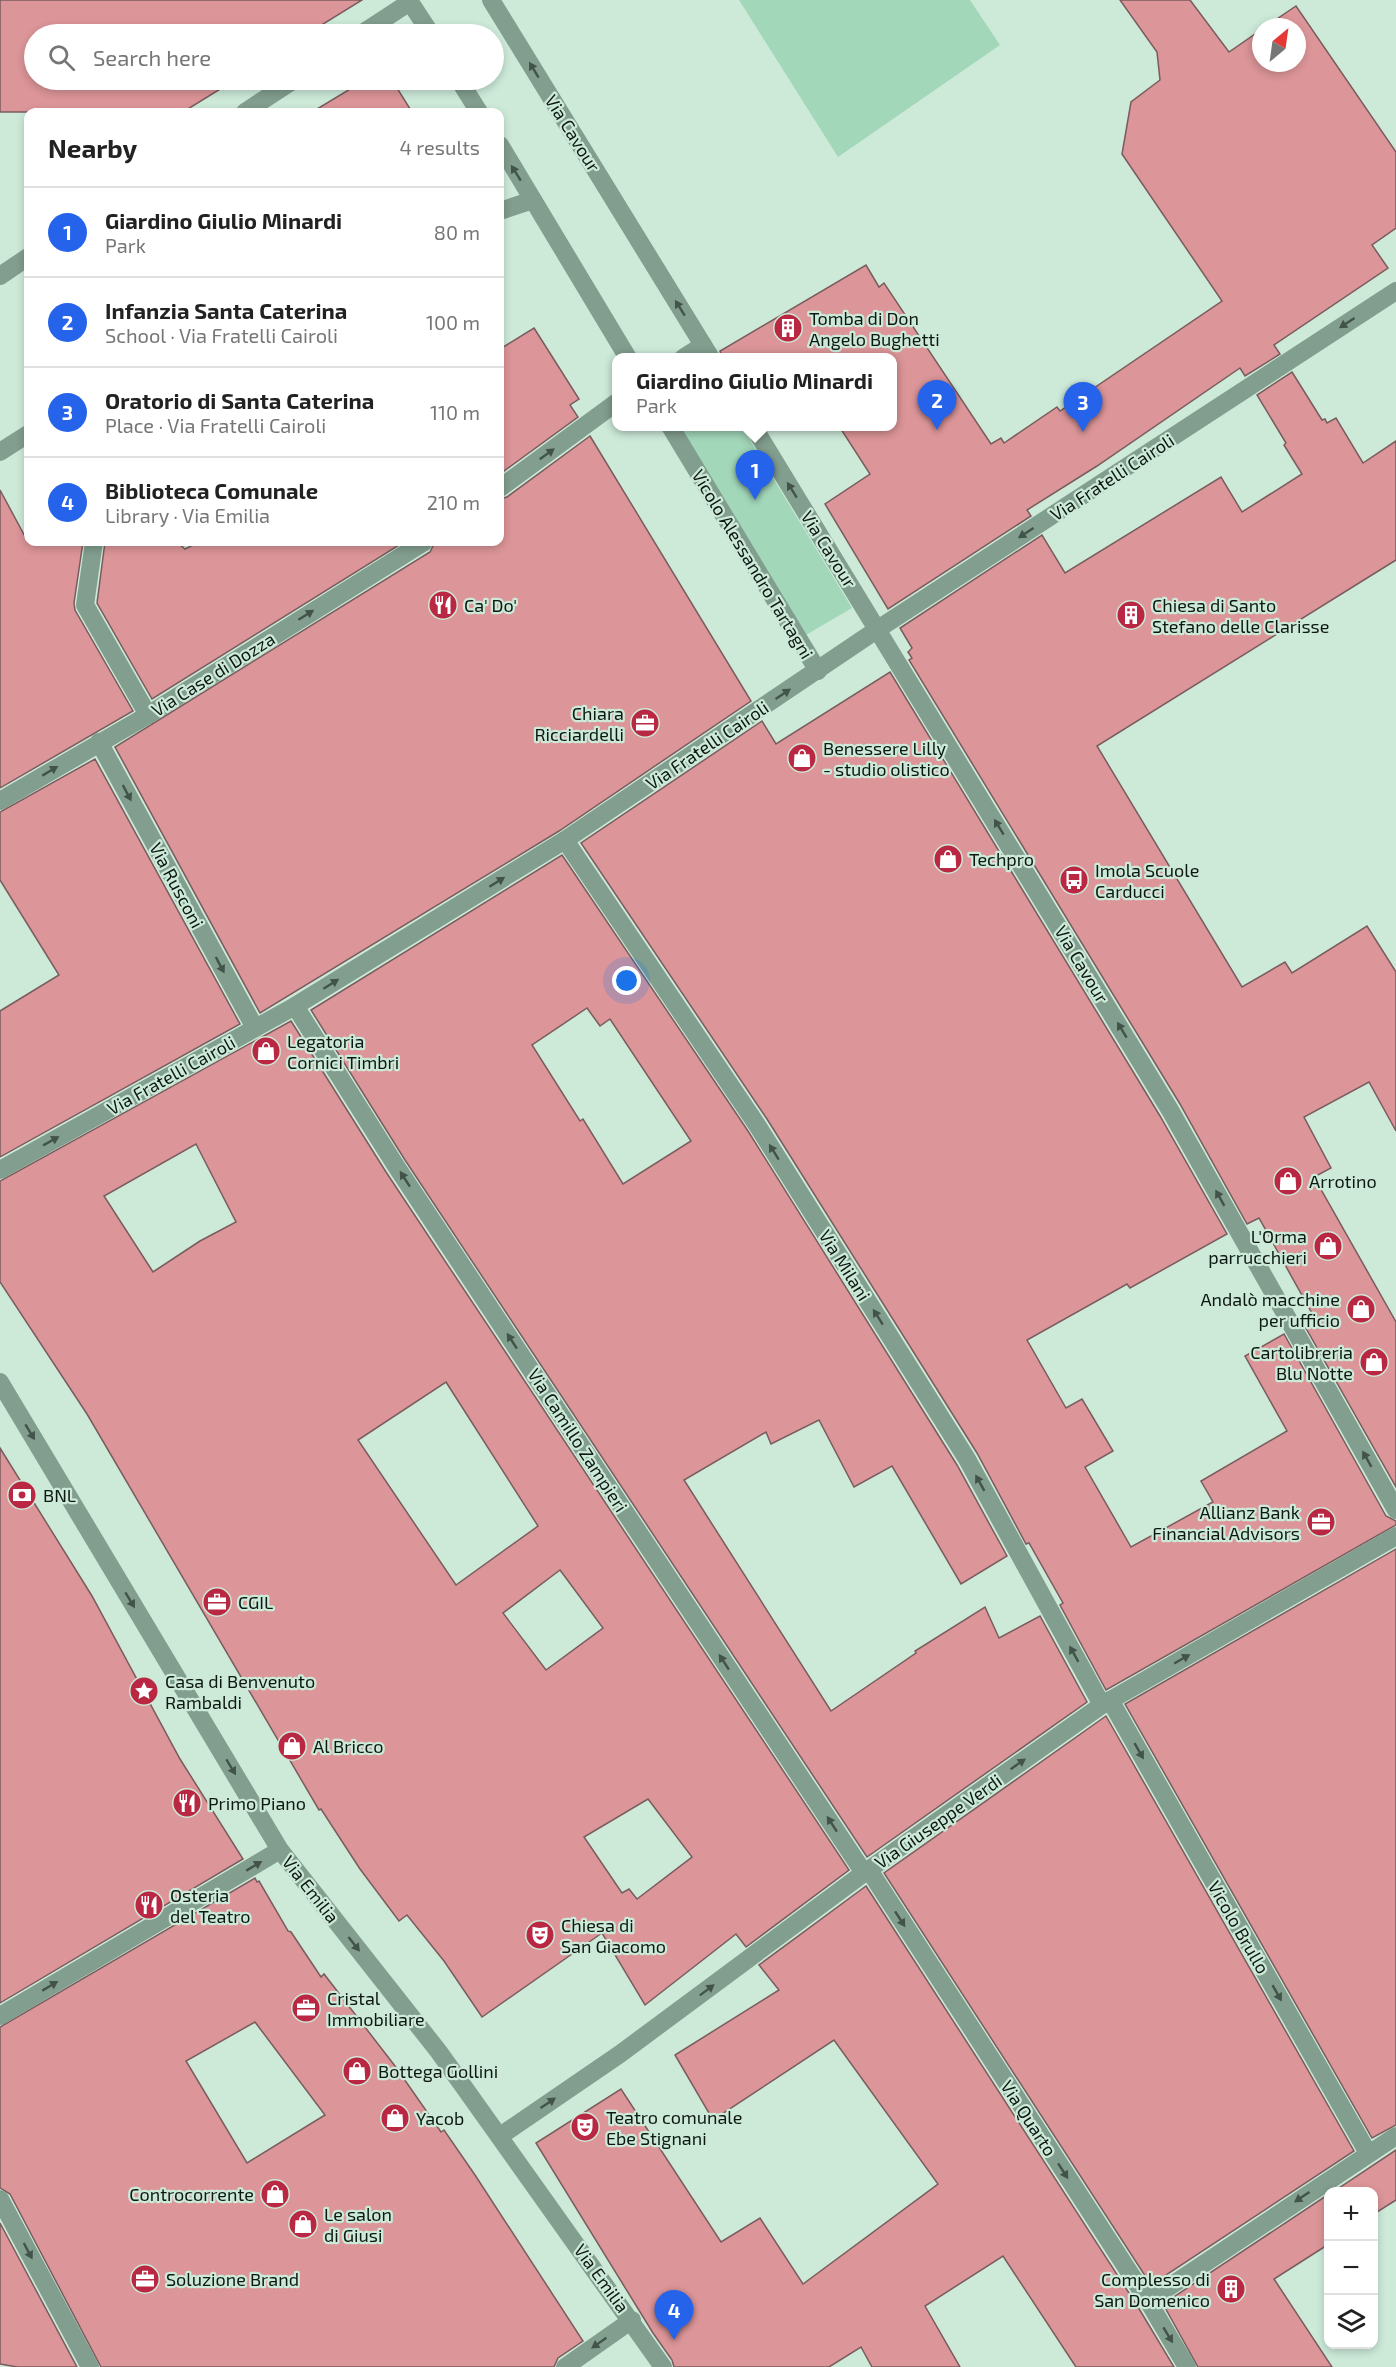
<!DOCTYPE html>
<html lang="en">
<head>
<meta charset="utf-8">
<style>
	body { margin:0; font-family:"Exo 2",sans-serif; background:#f6f6f6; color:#222 }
	.controls { position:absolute; right:18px; bottom:18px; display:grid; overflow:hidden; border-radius:12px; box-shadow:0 3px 9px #0003 }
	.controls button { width:54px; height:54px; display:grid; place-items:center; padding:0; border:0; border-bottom:2px solid #e0e0e0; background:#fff; color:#222; font:30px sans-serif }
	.compass { position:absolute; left:1252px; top:18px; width:54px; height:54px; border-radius:50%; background:#fff; box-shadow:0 3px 9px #0003; rotate:29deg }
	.you { position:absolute; left:627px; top:981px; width:21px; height:21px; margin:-15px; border:4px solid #fff; border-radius:50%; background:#1a73e8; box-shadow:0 0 0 9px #1a73e833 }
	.badge { display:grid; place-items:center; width:39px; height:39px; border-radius:50%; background:#2563eb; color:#fff; font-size:20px; font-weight:700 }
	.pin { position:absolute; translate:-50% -50px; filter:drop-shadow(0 2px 3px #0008) }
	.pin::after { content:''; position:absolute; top:32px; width:21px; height:18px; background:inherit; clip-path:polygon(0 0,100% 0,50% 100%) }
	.popup { position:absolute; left:612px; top:353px; width:285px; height:78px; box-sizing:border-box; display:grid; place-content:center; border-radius:12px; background:#fff; filter:drop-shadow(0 2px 4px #0005); font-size:20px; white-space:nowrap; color:#767676 }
	.popup b { font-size:22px; color:#222 }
	.popup::after { content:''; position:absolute; left:50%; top:100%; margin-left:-12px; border:12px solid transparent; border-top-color:#fff }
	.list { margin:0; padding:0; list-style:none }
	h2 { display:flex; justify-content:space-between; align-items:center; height:78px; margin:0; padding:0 24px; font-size:26px }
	h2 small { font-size:20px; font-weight:400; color:#767676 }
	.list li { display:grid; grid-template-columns:39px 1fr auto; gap:18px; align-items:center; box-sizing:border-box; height:90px; padding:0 24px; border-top:2px solid #e0e0e0 }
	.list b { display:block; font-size:22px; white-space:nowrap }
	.list p { margin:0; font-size:20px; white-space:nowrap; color:#767676 }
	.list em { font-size:20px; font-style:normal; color:#767676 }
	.icon { flex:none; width:33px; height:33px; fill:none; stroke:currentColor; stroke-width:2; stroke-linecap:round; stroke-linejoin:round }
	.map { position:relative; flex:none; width:1396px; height:2367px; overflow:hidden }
	.search { position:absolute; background:#fff; box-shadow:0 3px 9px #0003; left:24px; top:24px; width:480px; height:66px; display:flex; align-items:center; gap:15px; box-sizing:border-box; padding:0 21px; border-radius:33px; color:#767676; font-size:22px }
	.panel { position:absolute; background:#fff; box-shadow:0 3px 9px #0003; left:24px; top:108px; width:480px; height:438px; border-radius:12px }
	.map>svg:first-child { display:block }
	.green { fill:#a2d7ba }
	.building { fill:#dc9598; stroke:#795c5d; stroke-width:1.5; fill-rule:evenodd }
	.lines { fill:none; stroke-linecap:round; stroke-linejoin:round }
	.street { stroke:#829e8e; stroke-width:18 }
	.oneway { fill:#42544a }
	.labels { text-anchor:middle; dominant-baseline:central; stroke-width:4.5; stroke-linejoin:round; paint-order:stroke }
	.street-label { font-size:18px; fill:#0d1812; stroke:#cdead9 }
	.poi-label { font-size:18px; fill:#0d1812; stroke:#cdead9; text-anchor:start }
</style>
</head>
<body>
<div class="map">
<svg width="1396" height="2367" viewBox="0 0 1396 2367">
	<rect width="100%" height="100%" fill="#cdead9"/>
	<g class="green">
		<polygon points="739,0 970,0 1000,45 838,157"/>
		<polygon points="679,427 742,427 852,608 806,635"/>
	</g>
	<g class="building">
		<polygon points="0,0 362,0 307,34 34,34 34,80 235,80 183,112 0,112"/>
		<polygon points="1120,0 1190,0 1229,52 1261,30 1261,63 1297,63 1297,27 1265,27 1296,6 1396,152 1396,228 1372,245 1388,268 1274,345 1280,354 1245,376 1240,368 1097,466 1027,510 1031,516 888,609 825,504 870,474 839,426 893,426 893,357 722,357 720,351 866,265 879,287 884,283 991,444 1001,438 1004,443 1057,407 1060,411 1222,301 1122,154 1131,102 1160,80 1157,52"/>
		<polygon points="365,80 392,80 412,112 312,112"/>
		<polygon points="534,328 579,399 570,405 578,417 500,474 500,349"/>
		<polygon points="1292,372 1322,420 1325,419 1327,423 1336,418 1363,463 1396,441 1396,560 1097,746 1242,987 1285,962 1292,973 1367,926 1396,972 1396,1131 1369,1082 1304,1117 1331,1168 1314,1177 1396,1322 1396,1487 1303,1323 1314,1317 1259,1218 1247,1224 1180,1104 909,660 912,658 908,652 912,648 900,628 1042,535 1065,573 1221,477 1242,512 1302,474 1284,445 1286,443 1257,395"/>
		<polygon points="590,436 751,701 559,831 260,1013 115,747 430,552 435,542 500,542 500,499 507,497"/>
		<polygon points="0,490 28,542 83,542 74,603 75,610 133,711 0,788"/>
		<polygon points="105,542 177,542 185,549 199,542 404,542 152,699 97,603"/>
		<polygon points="890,672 1160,1116 1227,1234 1130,1288 1127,1284 1027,1340 1066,1408 1082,1399 1113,1451 1085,1467 1131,1547 1213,1502 1201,1481 1287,1431 1245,1356 1284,1334 1386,1516 1396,1521 1396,1525 1106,1690 1060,1605 1063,1603 1029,1543 1026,1544 977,1453 767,1119 581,843 762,721 776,744"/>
		<polygon points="95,759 240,1024 0,1157 0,1011 59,975 0,880 0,812"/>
		<path d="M562,855L748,1131L957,1465L1007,1556L961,1584L892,1466L854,1487L819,1420L771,1444L766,1432L684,1480L831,1711L916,1653L915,1651L985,1607L999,1638L1040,1616L1087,1702L867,1857L405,1160L311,1010ZM587,1008L600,1026L610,1019L691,1141L623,1184L583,1119L580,1121L532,1045Z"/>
		<path d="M291,1021L386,1172L849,1870L746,1947L736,1934L645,2005L602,1933L482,2017L444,1961L407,1915L399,1921L360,1869L321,1809L319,1810L87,1414L0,1282V1181ZM196,1144L236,1222L200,1241L153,1272L104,1196ZM446,1382L538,1526L456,1585L358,1440ZM560,1570L603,1628L546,1670L503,1613ZM648,1799L692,1857L637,1899L629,1889L622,1893L584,1837Z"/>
		<polygon points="0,1448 92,1596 180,1759 243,1859 0,2003"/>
		<polygon points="1396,1549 1396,2125 1372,2138 1125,1704"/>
		<polygon points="1106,1716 1354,2151 1151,2285 884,1873"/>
		<path d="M255,1878L257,1882L259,1881L288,1931L291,1932L321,1977L324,1974L395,2066L441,2132L444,2130L475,2175L583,2341L558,2358L554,2367H101L10,2194L0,2188V2027ZM255,2022L325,2115L247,2163L186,2061Z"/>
		<polygon points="866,1886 1138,2307 1174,2367 1076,2367 1003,2256 925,2306 960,2367 872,2367 861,2347 829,2367 674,2367 672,2360 653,2333 536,2143 621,2089 721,2242 760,2218 803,2284 938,2184 834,2040 713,2120 675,2055 779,1990 759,1965"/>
		<polygon points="1396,2150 1396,2200 1374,2214 1374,2192 1333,2192"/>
		<polygon points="1329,2194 1329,2244 1274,2279 1332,2367 1198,2367 1163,2304"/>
		<polygon points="0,2223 77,2367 17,2367 0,2364"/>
	</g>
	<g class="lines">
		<g class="street">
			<polyline points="491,0 711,358"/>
			<polyline points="361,34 410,2 431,34"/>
			<polyline points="459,80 479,112"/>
			<polyline points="245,112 294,80"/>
			<polyline points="500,145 628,358"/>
			<polyline points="500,211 533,200"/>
			<polyline points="0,276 28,257"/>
			<polyline points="683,358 703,345"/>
			<polyline points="670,426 818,671"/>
			<polyline points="753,426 1170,1110 1396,1510"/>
			<polyline points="0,452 28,434"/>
			<polyline points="500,488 617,402"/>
			<polyline points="94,542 85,605 148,715"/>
			<polyline points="99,742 255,1028"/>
			<polyline points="0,801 148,715 424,542"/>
			<polyline points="565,840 757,1125 967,1459 1102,1705"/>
			<polyline points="295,1006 396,1166 864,1873"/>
			<polyline points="0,1170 295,1006 565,840 878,629 1396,291"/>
			<polyline points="0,1382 280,1850 439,2052 663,2367"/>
			<polyline points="1110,1700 1368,2153"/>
			<polyline points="869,1870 1148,2301 1187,2367"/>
			<polyline points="0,2016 280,1850"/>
			<polyline points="500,2136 620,2054 864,1873 1102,1705 1396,1536"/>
			<polyline points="0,2199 90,2367"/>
			<polyline points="1148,2301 1396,2136"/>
			<polyline points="565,2367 632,2320"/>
		</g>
	</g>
	<defs><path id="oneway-solid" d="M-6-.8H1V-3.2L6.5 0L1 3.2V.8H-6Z" transform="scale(1.5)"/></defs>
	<g class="oneway">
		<use href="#oneway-solid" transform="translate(534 70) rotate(-121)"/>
		<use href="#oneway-solid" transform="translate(516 173) rotate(-122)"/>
		<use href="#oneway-solid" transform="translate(680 308) rotate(-122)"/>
		<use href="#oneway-solid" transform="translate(1347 323) rotate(147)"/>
		<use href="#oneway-solid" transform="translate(547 454) rotate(-36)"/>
		<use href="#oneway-solid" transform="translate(792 490) rotate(-122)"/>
		<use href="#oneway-solid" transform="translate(1026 533) rotate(147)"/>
		<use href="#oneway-solid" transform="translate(306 615) rotate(-32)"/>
		<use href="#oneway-solid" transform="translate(783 694) rotate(-34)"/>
		<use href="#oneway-solid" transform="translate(50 771) rotate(-31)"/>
		<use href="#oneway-solid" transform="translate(127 793) rotate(62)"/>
		<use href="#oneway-solid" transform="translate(999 827) rotate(-121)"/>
		<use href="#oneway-solid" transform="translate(497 882) rotate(-32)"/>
		<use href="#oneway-solid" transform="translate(220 965) rotate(62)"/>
		<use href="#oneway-solid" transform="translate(331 984) rotate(-32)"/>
		<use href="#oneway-solid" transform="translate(1122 1030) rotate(-121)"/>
		<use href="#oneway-solid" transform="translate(51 1141) rotate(-29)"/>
		<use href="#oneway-solid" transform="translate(774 1152) rotate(-122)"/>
		<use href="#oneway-solid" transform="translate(405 1179) rotate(-123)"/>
		<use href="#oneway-solid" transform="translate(1220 1198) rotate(-119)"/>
		<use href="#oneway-solid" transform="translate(878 1317) rotate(-122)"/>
		<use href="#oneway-solid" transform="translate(512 1341) rotate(-123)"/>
		<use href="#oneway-solid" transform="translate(30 1432) rotate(59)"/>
		<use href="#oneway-solid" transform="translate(1367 1459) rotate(-119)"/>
		<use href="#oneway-solid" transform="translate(980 1483) rotate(-119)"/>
		<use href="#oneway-solid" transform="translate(130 1600) rotate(59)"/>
		<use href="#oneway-solid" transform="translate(1074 1654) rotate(-119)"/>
		<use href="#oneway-solid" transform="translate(1182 1659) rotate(-30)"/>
		<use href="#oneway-solid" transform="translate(724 1662) rotate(-123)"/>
		<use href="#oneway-solid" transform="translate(1139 1751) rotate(60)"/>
		<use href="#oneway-solid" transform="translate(1018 1764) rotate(-35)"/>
		<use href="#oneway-solid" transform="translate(231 1767) rotate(59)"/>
		<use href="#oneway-solid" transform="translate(832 1824) rotate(-123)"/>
		<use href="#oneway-solid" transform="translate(254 1866) rotate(-31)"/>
		<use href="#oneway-solid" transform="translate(900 1919) rotate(57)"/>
		<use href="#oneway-solid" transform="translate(354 1944) rotate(52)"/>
		<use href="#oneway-solid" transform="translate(50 1986) rotate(-31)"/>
		<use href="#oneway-solid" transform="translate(707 1990) rotate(-37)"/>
		<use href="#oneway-solid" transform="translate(1277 1993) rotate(60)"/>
		<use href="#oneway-solid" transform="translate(548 2103) rotate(-34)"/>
		<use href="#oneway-solid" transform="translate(1063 2171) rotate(57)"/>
		<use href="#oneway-solid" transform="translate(1302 2197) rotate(146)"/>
		<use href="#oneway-solid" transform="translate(28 2251) rotate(62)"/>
		<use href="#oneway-solid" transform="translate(1168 2335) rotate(59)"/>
		<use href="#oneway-solid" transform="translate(599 2343) rotate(145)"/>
	</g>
	<defs>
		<g id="building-disc" transform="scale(1.5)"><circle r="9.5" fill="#b92742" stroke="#cdead9"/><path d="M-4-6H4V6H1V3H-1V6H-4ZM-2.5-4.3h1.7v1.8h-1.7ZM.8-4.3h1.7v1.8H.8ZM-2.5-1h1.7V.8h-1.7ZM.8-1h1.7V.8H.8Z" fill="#fff"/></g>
		<g id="restaurant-disc" transform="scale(1.5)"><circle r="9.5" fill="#b92742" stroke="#cdead9"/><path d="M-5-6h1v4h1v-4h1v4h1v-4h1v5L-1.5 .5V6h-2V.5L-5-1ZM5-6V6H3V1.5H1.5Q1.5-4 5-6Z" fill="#fff"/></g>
		<g id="office-disc" transform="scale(1.5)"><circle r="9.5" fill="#b92742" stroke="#cdead9"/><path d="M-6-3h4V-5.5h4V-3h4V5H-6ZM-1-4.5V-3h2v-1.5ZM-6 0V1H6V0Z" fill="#fff"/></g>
		<g id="shop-disc" transform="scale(1.5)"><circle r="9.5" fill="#b92742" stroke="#cdead9"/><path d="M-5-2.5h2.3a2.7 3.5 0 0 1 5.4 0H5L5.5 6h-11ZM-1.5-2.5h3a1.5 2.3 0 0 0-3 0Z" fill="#fff"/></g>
		<g id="bus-disc" transform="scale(1.5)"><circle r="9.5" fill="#b92742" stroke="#cdead9"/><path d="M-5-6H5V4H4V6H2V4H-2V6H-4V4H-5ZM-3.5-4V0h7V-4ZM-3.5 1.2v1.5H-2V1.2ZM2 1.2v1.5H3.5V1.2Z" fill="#fff"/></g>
		<g id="bank-disc" transform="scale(1.5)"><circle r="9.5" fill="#b92742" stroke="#cdead9"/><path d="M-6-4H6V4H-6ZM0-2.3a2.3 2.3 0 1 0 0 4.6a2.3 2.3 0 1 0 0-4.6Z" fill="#fff"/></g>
		<g id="sight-disc" transform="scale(1.5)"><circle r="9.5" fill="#b92742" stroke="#cdead9"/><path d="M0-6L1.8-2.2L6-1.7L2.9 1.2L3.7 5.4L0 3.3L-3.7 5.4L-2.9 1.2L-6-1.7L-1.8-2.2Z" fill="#fff"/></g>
		<g id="theatre-disc" transform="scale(1.5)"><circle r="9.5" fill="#b92742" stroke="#cdead9"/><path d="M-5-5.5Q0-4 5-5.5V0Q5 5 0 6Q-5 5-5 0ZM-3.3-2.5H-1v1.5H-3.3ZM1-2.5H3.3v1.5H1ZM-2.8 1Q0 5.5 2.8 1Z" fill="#fff"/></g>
	</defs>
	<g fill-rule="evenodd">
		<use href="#building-disc" x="788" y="328"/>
		<use href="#restaurant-disc" x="443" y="605"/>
		<use href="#building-disc" x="1131" y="615"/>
		<use href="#office-disc" x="645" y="723"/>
		<use href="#shop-disc" x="802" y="758"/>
		<use href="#shop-disc" x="948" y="859"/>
		<use href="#bus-disc" x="1074" y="880"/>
		<use href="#shop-disc" x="266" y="1051"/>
		<use href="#shop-disc" x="1288" y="1181"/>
		<use href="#shop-disc" x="1328" y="1246"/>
		<use href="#shop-disc" x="1361" y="1309"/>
		<use href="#shop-disc" x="1374" y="1362"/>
		<use href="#bank-disc" x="22" y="1495"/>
		<use href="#office-disc" x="1321" y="1522"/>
		<use href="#office-disc" x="217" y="1602"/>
		<use href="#sight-disc" x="144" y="1691"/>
		<use href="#shop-disc" x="292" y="1746"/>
		<use href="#restaurant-disc" x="187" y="1803"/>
		<use href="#restaurant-disc" x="149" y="1905"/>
		<use href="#theatre-disc" x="540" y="1935"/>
		<use href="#office-disc" x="306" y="2008"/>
		<use href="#shop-disc" x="357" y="2071"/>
		<use href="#shop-disc" x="395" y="2118"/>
		<use href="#theatre-disc" x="585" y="2127"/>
		<use href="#shop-disc" x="275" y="2194"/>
		<use href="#shop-disc" x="303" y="2224"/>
		<use href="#office-disc" x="145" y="2279"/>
		<use href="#building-disc" x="1231" y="2289"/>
	</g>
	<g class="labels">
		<g class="street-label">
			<text transform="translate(573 133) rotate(58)">Via Cavour</text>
			<text transform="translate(1112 477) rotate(-33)">Via Fratelli Cairoli</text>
			<text transform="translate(829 549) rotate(58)">Via Cavour</text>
			<text transform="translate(753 564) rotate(59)">Vicolo Alessandro Tartagni</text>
			<text transform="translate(213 674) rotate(-32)">Via Case di Dozza</text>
			<text transform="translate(707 745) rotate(-34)">Via Fratelli Cairoli</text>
			<text transform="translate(177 885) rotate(62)">Via Rusconi</text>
			<text transform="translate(1082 964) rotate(59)">Via Cavour</text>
			<text transform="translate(171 1075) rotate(-29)">Via Fratelli Cairoli</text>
			<text transform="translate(845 1265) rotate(58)">Via Milani</text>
			<text transform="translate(578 1440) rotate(57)">Via Camillo Zampieri</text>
			<text transform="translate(938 1821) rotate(-35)">Via Giuseppe Verdi</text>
			<text transform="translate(311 1889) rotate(52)">Via Emilia</text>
			<text transform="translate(1239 1927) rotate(60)">Vicolo Brullo</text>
			<text transform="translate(1029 2118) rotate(57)">Via Quarto</text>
			<text transform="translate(602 2278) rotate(54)">Via Emilia</text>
		</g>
		<g class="poi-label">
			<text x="809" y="318">Tomba di Don<tspan x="809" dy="21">Angelo Bughetti</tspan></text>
			<text x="464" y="605">Ca' Do'</text>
			<text x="1152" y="605">Chiesa di Santo<tspan x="1152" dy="21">Stefano delle Clarisse</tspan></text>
			<text x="624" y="713" text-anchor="end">Chiara<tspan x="624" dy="21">Ricciardelli</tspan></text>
			<text x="823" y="748">Benessere Lilly<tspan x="823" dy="21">- studio olistico</tspan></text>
			<text x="969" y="859">Techpro</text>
			<text x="1095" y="870">Imola Scuole<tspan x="1095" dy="21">Carducci</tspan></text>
			<text x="287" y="1041">Legatoria<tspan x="287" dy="21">Cornici Timbri</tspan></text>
			<text x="1309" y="1181">Arrotino</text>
			<text x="1307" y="1236" text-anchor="end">L'Orma<tspan x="1307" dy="21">parrucchieri</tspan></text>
			<text x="1340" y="1299" text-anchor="end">Andalò macchine<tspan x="1340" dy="21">per ufficio</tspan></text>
			<text x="1353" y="1352" text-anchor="end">Cartolibreria<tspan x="1353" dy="21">Blu Notte</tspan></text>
			<text x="43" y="1495">BNL</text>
			<text x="1300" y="1512" text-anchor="end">Allianz Bank<tspan x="1300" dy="21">Financial Advisors</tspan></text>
			<text x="238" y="1602">CGIL</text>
			<text x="165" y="1681">Casa di Benvenuto<tspan x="165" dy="21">Rambaldi</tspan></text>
			<text x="313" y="1746">Al Bricco</text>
			<text x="208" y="1803">Primo Piano</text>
			<text x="170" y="1895">Osteria<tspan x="170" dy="21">del Teatro</tspan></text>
			<text x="561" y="1925">Chiesa di<tspan x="561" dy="21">San Giacomo</tspan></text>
			<text x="327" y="1998">Cristal<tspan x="327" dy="21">Immobiliare</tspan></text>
			<text x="378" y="2071">Bottega Gollini</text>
			<text x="606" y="2117">Teatro comunale<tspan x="606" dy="21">Ebe Stignani</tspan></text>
			<text x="416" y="2118">Yacob</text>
			<text x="254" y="2194" text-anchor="end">Controcorrente</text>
			<text x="324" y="2214">Le salon<tspan x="324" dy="21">di Giusi</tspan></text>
			<text x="166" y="2279">Soluzione Brand</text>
			<text x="1210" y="2279" text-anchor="end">Complesso di<tspan x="1210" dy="21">San Domenico</tspan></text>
		</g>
	</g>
</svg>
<div class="controls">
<button>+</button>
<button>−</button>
<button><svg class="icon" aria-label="layers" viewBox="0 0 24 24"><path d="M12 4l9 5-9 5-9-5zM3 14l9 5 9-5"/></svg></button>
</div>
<svg class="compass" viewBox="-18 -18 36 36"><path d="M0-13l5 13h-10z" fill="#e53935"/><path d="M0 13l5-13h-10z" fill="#767676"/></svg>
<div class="you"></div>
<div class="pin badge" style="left:755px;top:500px">1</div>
<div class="popup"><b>Giardino Giulio Minardi</b>Park</div>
<div class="pin badge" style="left:937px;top:430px">2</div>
<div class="pin badge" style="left:1083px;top:432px">3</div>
<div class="pin badge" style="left:674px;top:2340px">4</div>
<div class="search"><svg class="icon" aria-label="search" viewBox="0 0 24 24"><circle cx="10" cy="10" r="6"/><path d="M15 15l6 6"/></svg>Search here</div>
<section class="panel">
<h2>Nearby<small>4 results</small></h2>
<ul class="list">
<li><span class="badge">1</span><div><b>Giardino Giulio Minardi</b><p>Park</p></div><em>80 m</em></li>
<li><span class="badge">2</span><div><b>Infanzia Santa Caterina</b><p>School · Via Fratelli Cairoli</p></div><em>100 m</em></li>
<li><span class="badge">3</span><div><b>Oratorio di Santa Caterina</b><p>Place · Via Fratelli Cairoli</p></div><em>110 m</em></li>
<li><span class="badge">4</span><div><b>Biblioteca Comunale</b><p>Library · Via Emilia</p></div><em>210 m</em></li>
</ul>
</section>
</div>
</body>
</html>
